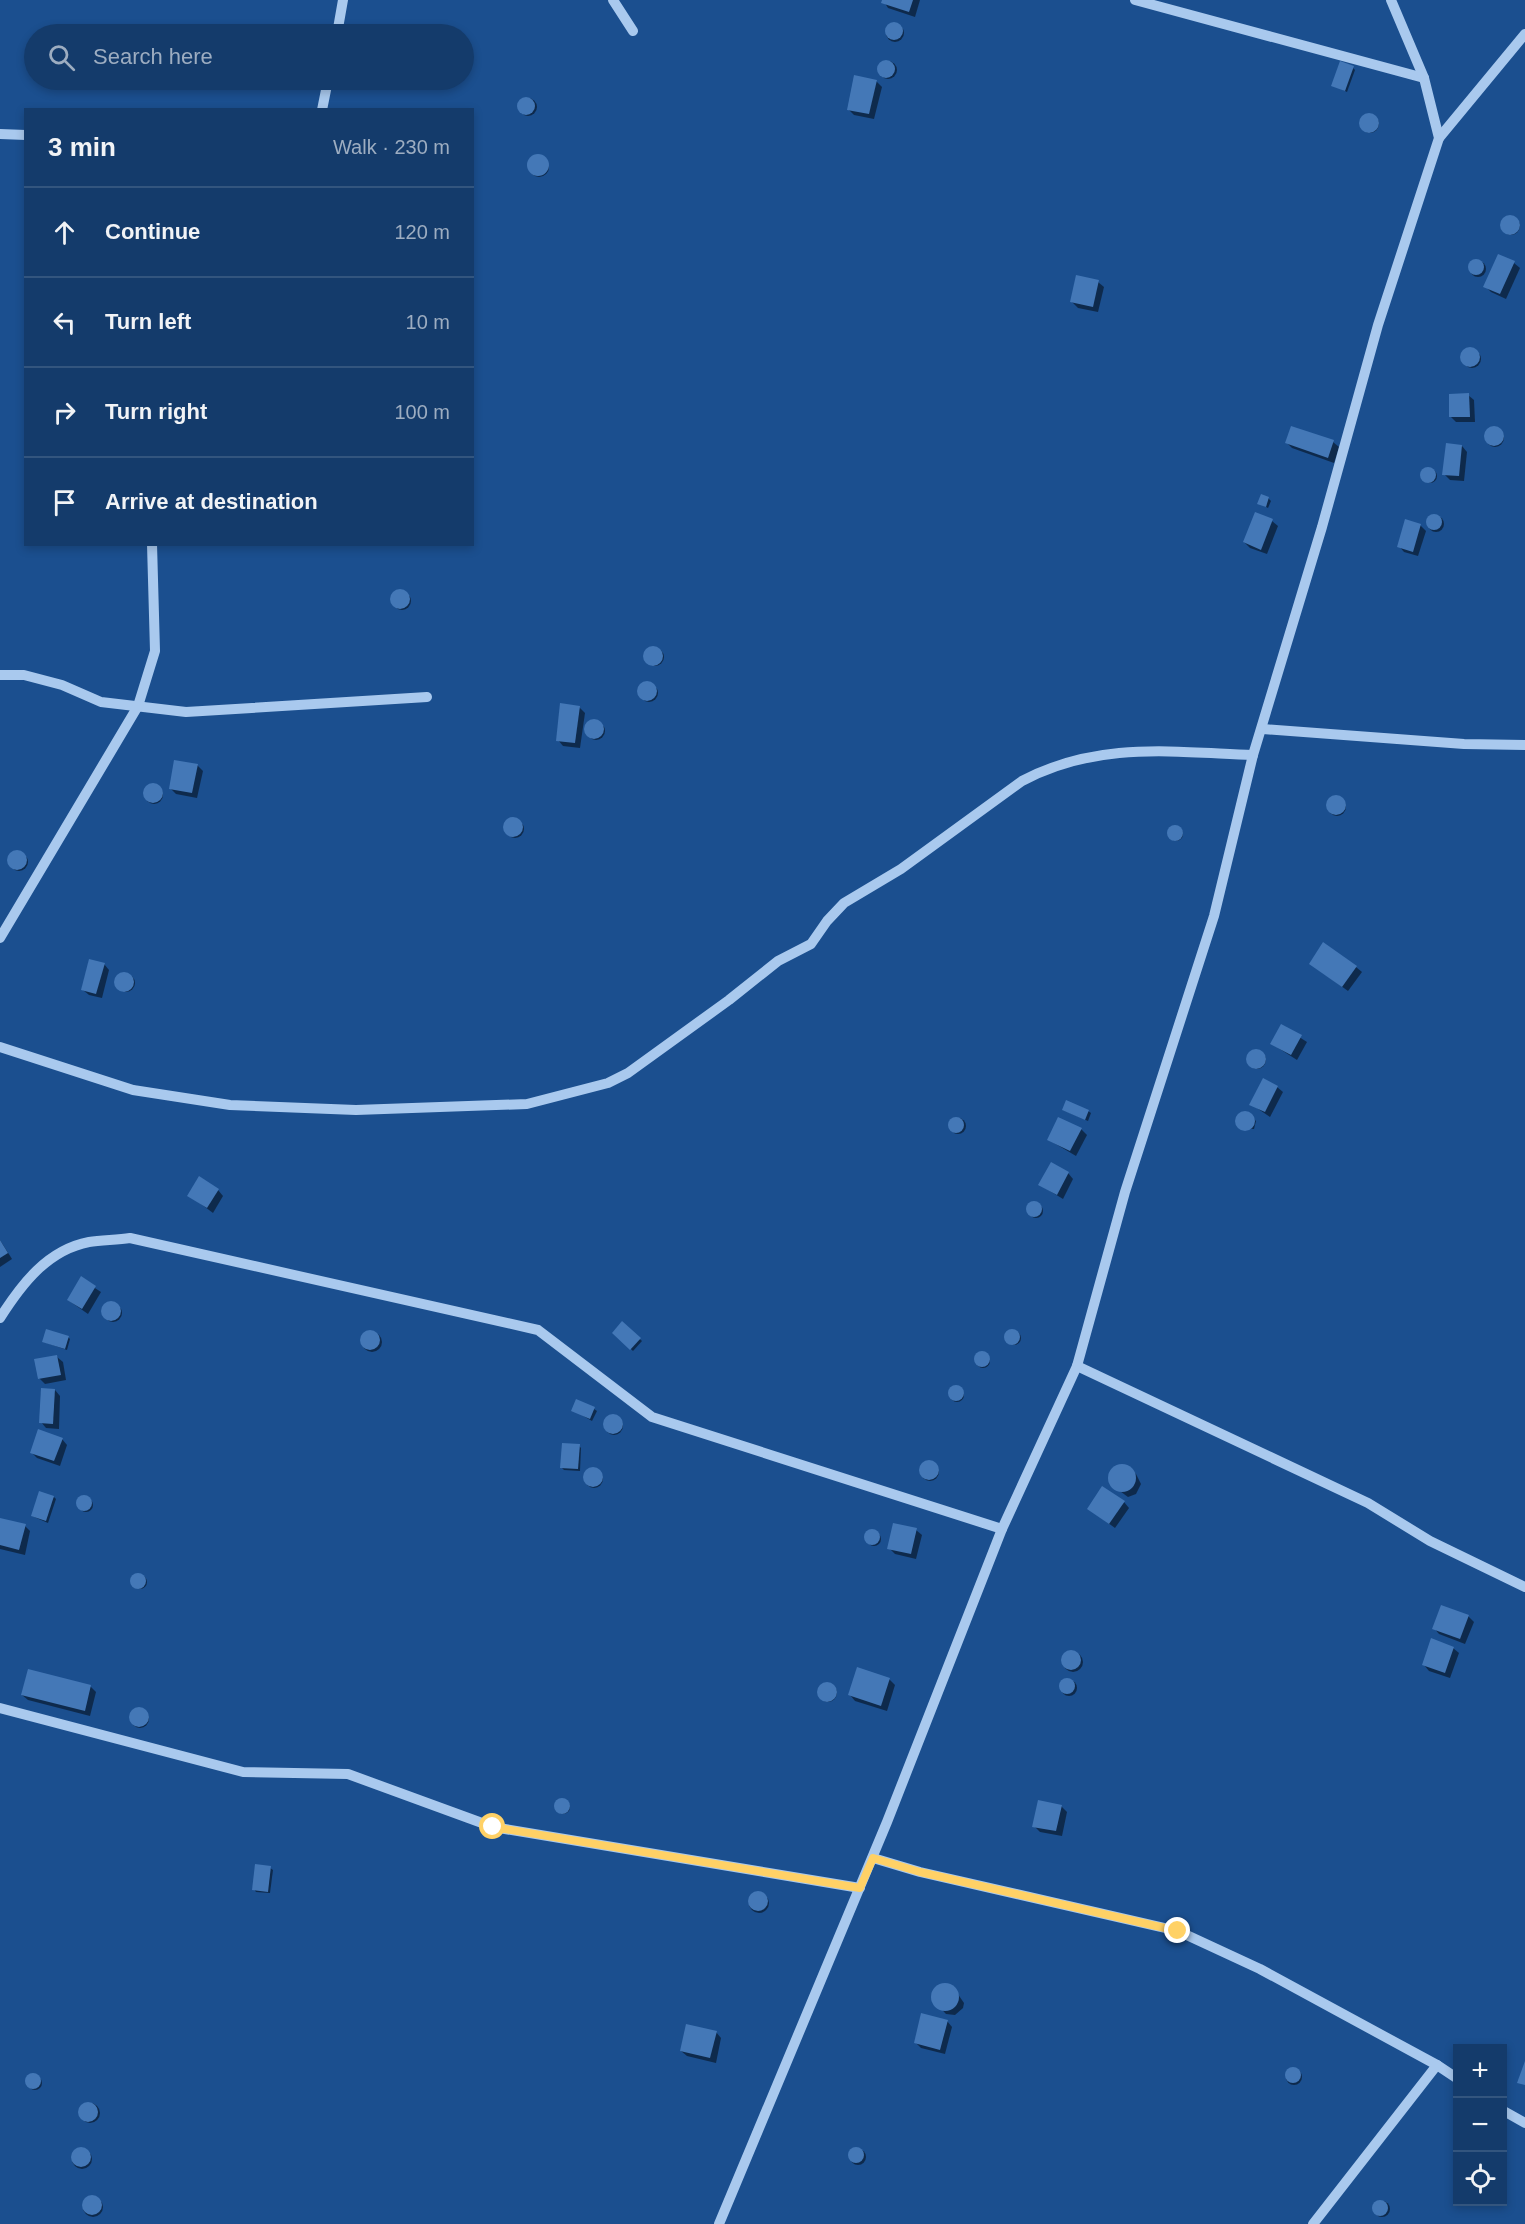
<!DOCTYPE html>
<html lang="en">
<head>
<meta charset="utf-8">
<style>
	body { margin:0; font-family:Arial,sans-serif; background:#214673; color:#f1f3f6 }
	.controls { position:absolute; right:18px; bottom:18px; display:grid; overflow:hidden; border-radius:0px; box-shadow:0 3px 9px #0003 }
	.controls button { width:54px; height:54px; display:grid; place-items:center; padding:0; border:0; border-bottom:2px solid #33557e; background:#143b6b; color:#f1f3f6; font:30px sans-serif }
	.stop { position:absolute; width:18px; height:18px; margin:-14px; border:4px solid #ffd166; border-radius:50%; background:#fff }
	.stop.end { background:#ffd166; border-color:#fff; box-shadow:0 2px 6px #0008 }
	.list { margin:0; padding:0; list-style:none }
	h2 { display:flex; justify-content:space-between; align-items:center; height:78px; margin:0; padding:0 24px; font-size:26px }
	h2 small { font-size:20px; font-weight:400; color:#9dadc1 }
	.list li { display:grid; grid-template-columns:39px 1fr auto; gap:18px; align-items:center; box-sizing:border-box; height:90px; padding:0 24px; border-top:2px solid #33557e }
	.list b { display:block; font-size:22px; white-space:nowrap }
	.list em { font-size:20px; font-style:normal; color:#9dadc1 }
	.icon { flex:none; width:33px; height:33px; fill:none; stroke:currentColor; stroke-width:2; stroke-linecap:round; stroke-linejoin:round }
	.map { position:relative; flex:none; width:1525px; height:2224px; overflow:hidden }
	.search { position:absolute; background:#143b6b; box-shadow:0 3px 9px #0003; left:24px; top:24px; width:450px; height:66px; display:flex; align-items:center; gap:15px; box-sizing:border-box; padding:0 21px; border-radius:33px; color:#9dadc1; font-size:22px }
	.panel { position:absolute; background:#143b6b; box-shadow:0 3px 9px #0003; left:24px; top:108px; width:450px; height:438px; border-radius:0px }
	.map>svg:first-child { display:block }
	.shadow { fill:#0007 }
	.building { fill:#4478b7 }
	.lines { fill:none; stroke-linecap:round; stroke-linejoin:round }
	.minor { stroke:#a9c9ee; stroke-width:10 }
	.route { stroke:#ffd166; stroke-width:8 }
</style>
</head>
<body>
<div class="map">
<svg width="1525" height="2224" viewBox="0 0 1525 2224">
	<rect width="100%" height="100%" fill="#1b4f8f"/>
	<g class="shadow">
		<polygon points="883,0 920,0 915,17 888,8"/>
		<circle cx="895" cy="33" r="9"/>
		<circle cx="888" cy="70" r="9"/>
		<polygon points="1353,68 1355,70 1347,92 1333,85"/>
		<polygon points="876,81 882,87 874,119 854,115 848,109"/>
		<circle cx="528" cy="107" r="9"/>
		<circle cx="1370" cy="124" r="9"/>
		<circle cx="539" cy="167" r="10"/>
		<circle cx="1511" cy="226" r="9"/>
		<circle cx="1478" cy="269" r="8"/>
		<polygon points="1514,263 1520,268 1506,299 1491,292 1485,286"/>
		<polygon points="1098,282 1104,287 1098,312 1078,308 1072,302"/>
		<circle cx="1472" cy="359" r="9"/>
		<polygon points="1468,395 1474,400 1475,422 1456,422 1450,416"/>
		<circle cx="1495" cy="438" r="9"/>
		<polygon points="1333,442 1339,447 1334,463 1292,448 1287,443"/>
		<polygon points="1462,446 1467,452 1464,481 1450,480 1444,474"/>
		<circle cx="1430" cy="476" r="7"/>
		<polygon points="1268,498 1271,501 1268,508 1259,503"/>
		<circle cx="1436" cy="524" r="8"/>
		<polygon points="1272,521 1278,526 1267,554 1250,548 1244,542"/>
		<polygon points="1420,525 1426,531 1418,556 1404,552 1399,546"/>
		<circle cx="402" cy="601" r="9"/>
		<circle cx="655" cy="657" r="9"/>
		<circle cx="649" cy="693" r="9"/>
		<polygon points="579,707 585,713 580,748 563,746 558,740"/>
		<circle cx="596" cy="731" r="9"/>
		<polygon points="197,765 203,771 197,798 176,794 170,788"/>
		<circle cx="154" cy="795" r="9"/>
		<circle cx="1337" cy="807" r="9"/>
		<circle cx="515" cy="829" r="9"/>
		<circle cx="1176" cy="834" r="7"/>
		<circle cx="19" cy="862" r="9"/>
		<polygon points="104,964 109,970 102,998 89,995 83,990"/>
		<polygon points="1311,964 1356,967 1362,972 1348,991"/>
		<circle cx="126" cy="983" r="9"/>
		<polygon points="1282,1026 1307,1042 1297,1060 1272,1044"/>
		<circle cx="1257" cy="1060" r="9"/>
		<polygon points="1277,1087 1283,1092 1270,1117 1251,1104"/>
		<polygon points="1063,1110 1088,1111 1091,1113 1088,1121"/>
		<polygon points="1242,1113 1247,1113 1256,1121 1254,1129 1241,1128 1237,1123"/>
		<circle cx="958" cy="1126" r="8"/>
		<polygon points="1081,1129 1087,1135 1076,1156 1049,1140"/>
		<polygon points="1068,1173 1073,1179 1063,1199 1040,1185"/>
		<polygon points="218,1190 223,1196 213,1213 189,1195"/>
		<circle cx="1036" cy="1211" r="7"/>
		<polygon points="0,1240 12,1259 0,1267"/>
		<polygon points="81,1279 101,1292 88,1314 68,1300"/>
		<circle cx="113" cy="1313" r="9"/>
		<polygon points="622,1323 642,1341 633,1351 614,1333"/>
		<circle cx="1014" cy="1338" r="7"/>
		<circle cx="372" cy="1342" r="10"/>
		<polygon points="68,1337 70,1339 67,1350 44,1342"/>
		<circle cx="983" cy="1361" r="7"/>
		<polygon points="57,1357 63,1362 66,1380 45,1384 39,1378"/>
		<circle cx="957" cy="1395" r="7"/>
		<polygon points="55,1390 60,1396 59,1429 46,1428 41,1422"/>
		<polygon points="594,1409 597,1411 592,1421 573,1410"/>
		<circle cx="614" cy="1426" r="9"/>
		<polygon points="62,1439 67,1445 60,1466 37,1458 31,1452"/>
		<polygon points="579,1446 581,1448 580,1471 564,1470 562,1468"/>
		<circle cx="930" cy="1472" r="9"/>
		<polygon points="1121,1466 1130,1468 1136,1474 1141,1484 1136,1494 1128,1497 1113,1486 1110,1478 1113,1470"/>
		<circle cx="594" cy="1479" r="9"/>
		<polygon points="54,1497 56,1499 48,1523 32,1516"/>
		<circle cx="86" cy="1505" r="7"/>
		<polygon points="1124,1502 1129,1508 1115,1528 1089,1509"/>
		<polygon points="0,1520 25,1526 30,1531 25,1555 0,1549"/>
		<polygon points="916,1530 922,1535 916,1559 895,1554 889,1548"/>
		<circle cx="874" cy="1539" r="7"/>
		<circle cx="140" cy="1582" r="7"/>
		<polygon points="1468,1616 1474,1622 1465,1644 1439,1634 1434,1628"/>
		<polygon points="1453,1648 1459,1653 1450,1678 1429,1671 1424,1665"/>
		<circle cx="1073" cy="1662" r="10"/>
		<polygon points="29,1671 91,1687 96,1692 90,1716 28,1700 22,1695"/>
		<polygon points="889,1679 895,1685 887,1711 855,1701 850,1695"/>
		<circle cx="1069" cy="1688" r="8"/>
		<circle cx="828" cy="1693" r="9"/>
		<circle cx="140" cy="1719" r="9"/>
		<circle cx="563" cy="1807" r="7"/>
		<polygon points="1061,1806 1067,1812 1062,1836 1040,1832 1034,1826"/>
		<polygon points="270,1868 273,1870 270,1893 256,1892 254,1889"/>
		<circle cx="759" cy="1903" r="10"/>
		<polygon points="944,1985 953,1987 964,2003 963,2008 955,2015 946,2014 934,2001 934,1992"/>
		<polygon points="947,2021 952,2027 945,2054 921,2048 916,2043"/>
		<polygon points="716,2032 721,2038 716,2063 687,2056 681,2051"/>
		<circle cx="1294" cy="2077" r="8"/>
		<circle cx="35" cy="2083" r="7"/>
		<circle cx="90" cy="2113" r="10"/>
		<circle cx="82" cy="2159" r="10"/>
		<circle cx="858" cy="2157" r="8"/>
		<circle cx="93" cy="2207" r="10"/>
		<circle cx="1382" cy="2209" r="8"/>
	</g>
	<g class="building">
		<polygon points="882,0 913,0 909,12 881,3"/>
		<circle cx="894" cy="31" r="9"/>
		<circle cx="886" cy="69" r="9"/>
		<polygon points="1340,61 1354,66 1345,91 1331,86"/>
		<polygon points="854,75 877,80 869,114 847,110"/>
		<circle cx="526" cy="106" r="9"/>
		<circle cx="1369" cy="123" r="10"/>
		<circle cx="538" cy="165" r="11"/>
		<circle cx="1510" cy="225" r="10"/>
		<polygon points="1498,254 1515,261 1500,294 1483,287"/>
		<circle cx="1476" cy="267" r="8"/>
		<polygon points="1076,275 1099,280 1093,307 1070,302"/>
		<circle cx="1470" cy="357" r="10"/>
		<polygon points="1469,393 1470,417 1449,417 1449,394"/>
		<polygon points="1291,426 1334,440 1328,458 1285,443"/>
		<circle cx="1494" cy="436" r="10"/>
		<polygon points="1446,443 1462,445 1459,476 1442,475"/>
		<circle cx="1428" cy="475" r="8"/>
		<polygon points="1261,494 1269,497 1266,507 1257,504"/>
		<polygon points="1255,512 1273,519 1261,550 1243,542"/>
		<circle cx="1434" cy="522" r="8"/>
		<polygon points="1405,519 1421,524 1413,552 1397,547"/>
		<circle cx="400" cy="599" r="10"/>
		<circle cx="653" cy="656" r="10"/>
		<circle cx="647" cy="691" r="10"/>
		<polygon points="560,703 580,706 575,743 556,741"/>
		<circle cx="594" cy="729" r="10"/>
		<polygon points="174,760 198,764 192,793 169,789"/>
		<circle cx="153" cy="793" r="10"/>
		<circle cx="1336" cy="805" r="10"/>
		<circle cx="513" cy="827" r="10"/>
		<circle cx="1175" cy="833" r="8"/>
		<circle cx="17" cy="860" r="10"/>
		<polygon points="1323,942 1357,966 1342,987 1309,964"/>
		<polygon points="89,959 105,963 96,994 81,990"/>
		<circle cx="124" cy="982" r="10"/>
		<polygon points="1281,1024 1302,1035 1291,1055 1270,1044"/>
		<circle cx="1256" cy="1059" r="10"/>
		<polygon points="1263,1078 1278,1086 1265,1112 1249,1105"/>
		<polygon points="1066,1100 1089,1110 1085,1120 1062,1110"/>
		<circle cx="1245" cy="1121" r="10"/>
		<circle cx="956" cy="1125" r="8"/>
		<polygon points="1058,1117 1082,1128 1070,1151 1047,1140"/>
		<polygon points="1051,1162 1069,1172 1057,1195 1038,1185"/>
		<polygon points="199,1176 219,1189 207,1208 187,1196"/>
		<circle cx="1034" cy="1209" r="8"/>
		<polygon points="0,1240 8,1253 0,1258"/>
		<polygon points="81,1276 96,1286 82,1309 67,1300"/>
		<circle cx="111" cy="1311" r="10"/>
		<polygon points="622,1321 641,1338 630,1350 612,1333"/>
		<polygon points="46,1329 69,1336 65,1349 42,1342"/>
		<circle cx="1012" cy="1337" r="8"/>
		<circle cx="370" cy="1340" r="10"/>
		<circle cx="982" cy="1359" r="8"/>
		<polygon points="57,1355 61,1375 38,1379 34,1359"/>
		<circle cx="956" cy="1393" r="8"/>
		<polygon points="41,1388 55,1389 53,1424 39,1423"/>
		<polygon points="576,1399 595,1407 590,1419 571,1411"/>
		<circle cx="613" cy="1424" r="10"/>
		<polygon points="38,1429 63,1438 54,1461 30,1453"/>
		<polygon points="562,1443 580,1444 578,1469 560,1468"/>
		<circle cx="929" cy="1470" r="10"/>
		<circle cx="1122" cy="1478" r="14"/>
		<circle cx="593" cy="1477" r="10"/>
		<polygon points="1102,1486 1125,1501 1109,1524 1087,1509"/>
		<polygon points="39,1491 54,1496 46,1521 31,1516"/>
		<circle cx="84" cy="1503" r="8"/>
		<polygon points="0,1518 26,1524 19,1550 0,1545"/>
		<polygon points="893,1523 917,1528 911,1554 887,1549"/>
		<circle cx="872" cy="1537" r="8"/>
		<circle cx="138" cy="1581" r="8"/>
		<polygon points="1441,1605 1469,1615 1460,1639 1432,1629"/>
		<polygon points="1431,1638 1454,1647 1445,1673 1422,1665"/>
		<circle cx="1071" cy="1660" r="10"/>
		<polygon points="857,1667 890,1678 881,1706 848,1695"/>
		<polygon points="28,1669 91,1685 85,1711 21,1695"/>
		<circle cx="1067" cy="1686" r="8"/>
		<circle cx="827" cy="1692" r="10"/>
		<circle cx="139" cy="1717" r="10"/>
		<circle cx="562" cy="1806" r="8"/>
		<polygon points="1038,1800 1062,1805 1056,1831 1032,1827"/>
		<polygon points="255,1864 271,1866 268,1892 252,1890"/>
		<circle cx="758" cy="1901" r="10"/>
		<circle cx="945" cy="1997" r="14"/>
		<polygon points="921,2013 948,2020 940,2050 914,2043"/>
		<polygon points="686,2024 717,2031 710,2058 680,2051"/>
		<polygon points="1525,2061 1525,2085 1517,2083"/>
		<circle cx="1293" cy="2075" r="8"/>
		<circle cx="33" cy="2081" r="8"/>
		<circle cx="88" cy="2112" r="10"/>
		<circle cx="81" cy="2157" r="10"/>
		<circle cx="856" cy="2155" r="8"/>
		<circle cx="92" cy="2205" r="10"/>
		<circle cx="1380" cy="2208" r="8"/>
	</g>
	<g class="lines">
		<g class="minor">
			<polyline points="613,0 633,31"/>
			<polyline points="1135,0 1424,78"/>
			<polyline points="337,34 343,0"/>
			<polyline points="322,110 328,80"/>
			<polyline points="0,134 26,135"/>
			<polyline points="1439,138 1525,34"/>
			<polyline points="0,675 24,675 62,685 101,702 186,712 427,697"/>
			<polyline points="1263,729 1464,744 1525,745"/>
			<polyline points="0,938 138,706 155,651 152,544"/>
			<path d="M0,1047L133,1090L230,1105L356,1110L527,1104L608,1083L628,1073L729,1000L778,961L811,944L827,921L844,903L901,869L1022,781C1097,741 1172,752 1253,755"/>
			<path d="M0,1318C21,1285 47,1250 89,1242C102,1240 117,1240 130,1238L538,1330L652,1417L1002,1529"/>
			<polyline points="1077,1366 1368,1503 1430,1541 1525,1587"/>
			<polyline points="0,1708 243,1772 348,1774 493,1827 860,1888"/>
			<polyline points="873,1858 920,1872 1178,1931 1260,1969 1437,2065 1458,2079"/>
			<polyline points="1502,2110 1525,2123"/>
			<polyline points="719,2224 887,1822 1002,1529 1077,1366 1125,1192 1214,916 1253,755 1322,527 1378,325 1439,138 1424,78 1391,0"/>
			<polyline points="1313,2224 1437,2065"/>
		</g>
	</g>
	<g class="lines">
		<polyline class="route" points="493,1827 860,1888 873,1858 920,1872 1178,1931"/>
	</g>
</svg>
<div class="controls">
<button>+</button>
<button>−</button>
<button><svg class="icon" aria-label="locate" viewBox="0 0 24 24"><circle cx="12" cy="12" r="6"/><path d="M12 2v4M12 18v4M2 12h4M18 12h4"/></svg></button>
</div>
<div class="stop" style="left:493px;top:1827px"></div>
<div class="stop end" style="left:1178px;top:1931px"></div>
<div class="search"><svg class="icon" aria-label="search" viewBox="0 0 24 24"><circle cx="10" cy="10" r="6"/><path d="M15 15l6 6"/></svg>Search here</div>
<section class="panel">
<h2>3 min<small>Walk · 230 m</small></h2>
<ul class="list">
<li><svg class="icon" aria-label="ahead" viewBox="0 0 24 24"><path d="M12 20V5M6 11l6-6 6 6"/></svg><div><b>Continue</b></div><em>120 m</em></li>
<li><svg class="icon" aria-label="left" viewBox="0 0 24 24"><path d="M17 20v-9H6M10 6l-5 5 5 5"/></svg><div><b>Turn left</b></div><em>10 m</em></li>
<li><svg class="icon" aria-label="right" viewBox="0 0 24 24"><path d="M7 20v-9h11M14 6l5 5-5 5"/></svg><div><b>Turn right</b></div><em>100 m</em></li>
<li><svg class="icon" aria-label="arrive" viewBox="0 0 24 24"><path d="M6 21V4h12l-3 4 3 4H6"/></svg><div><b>Arrive at destination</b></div></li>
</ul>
</section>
</div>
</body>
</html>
